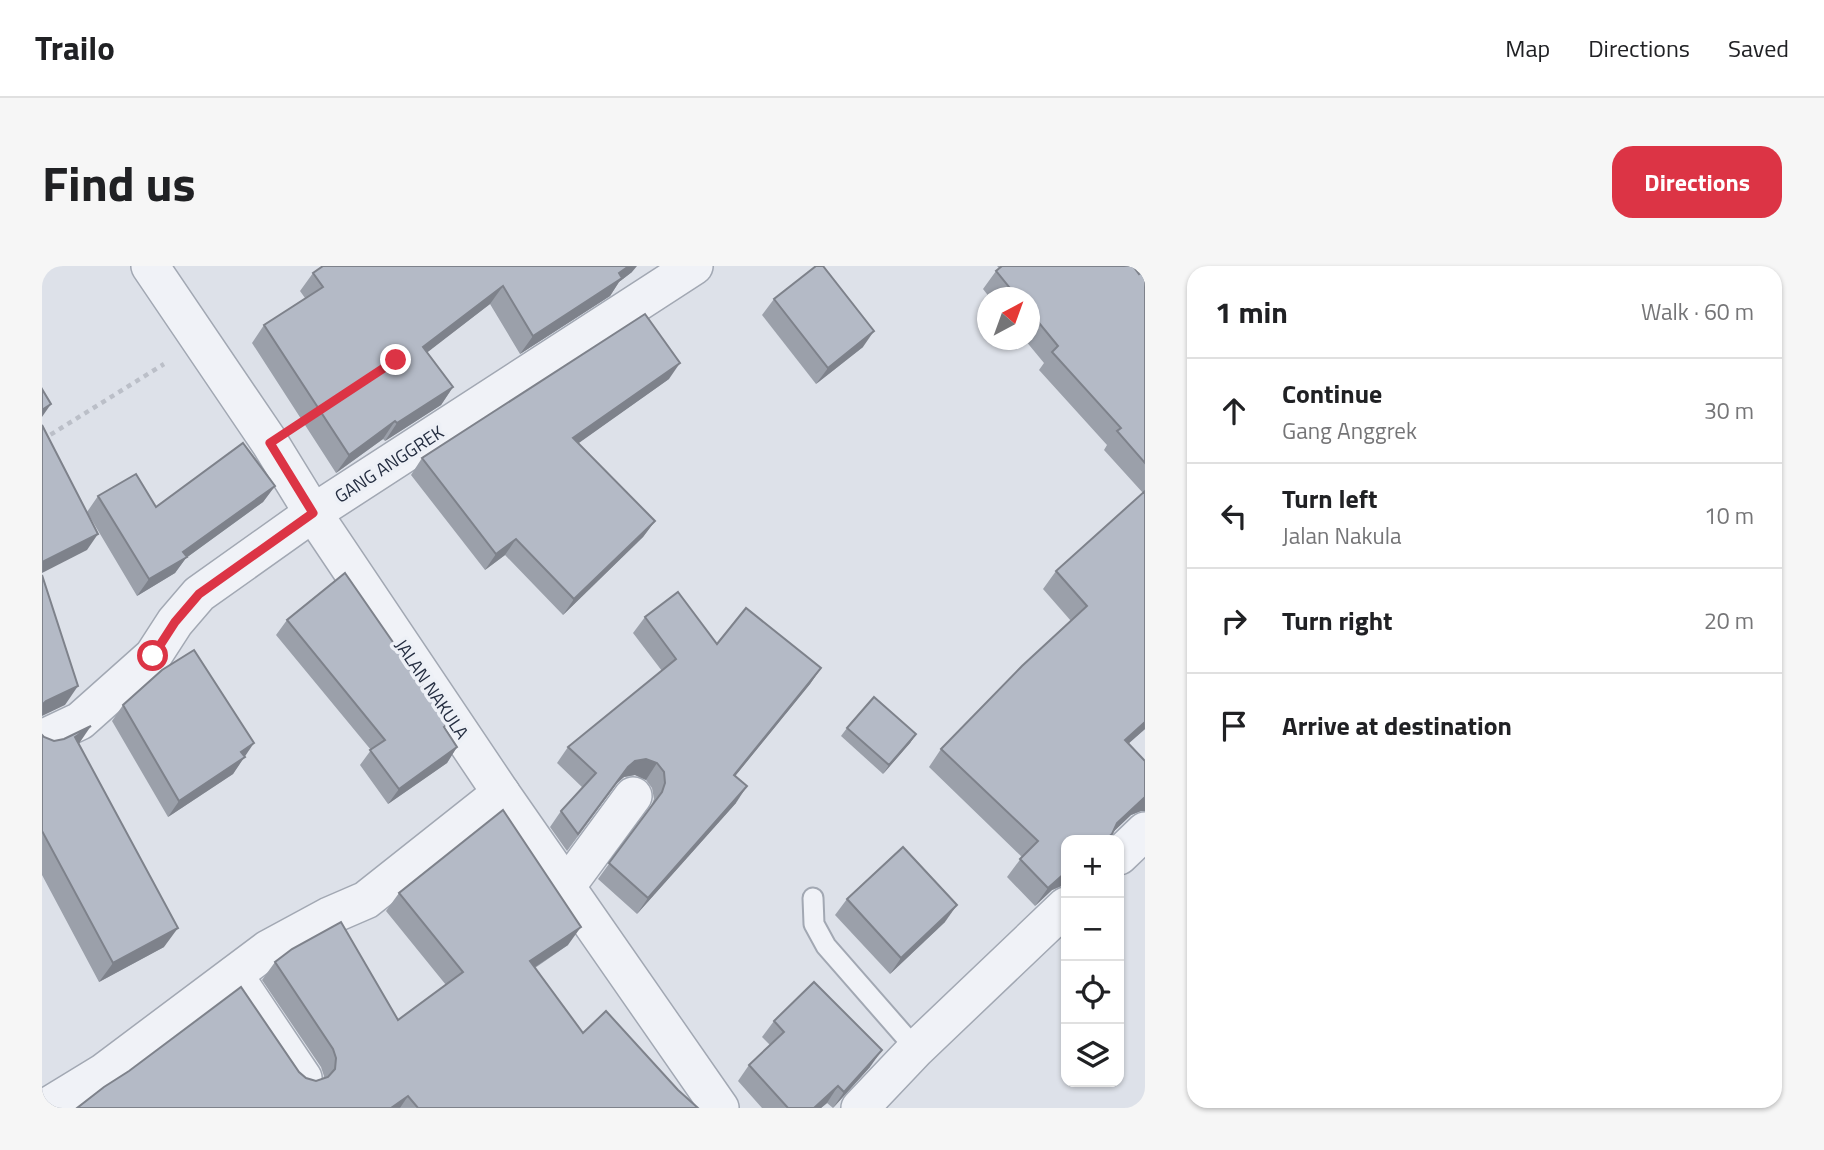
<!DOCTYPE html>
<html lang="en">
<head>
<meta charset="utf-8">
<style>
	body { margin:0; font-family:"Titillium Web",sans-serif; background:#f6f6f6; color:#202124 }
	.controls { position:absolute; right:21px; bottom:21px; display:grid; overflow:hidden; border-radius:14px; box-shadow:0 2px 5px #0004 }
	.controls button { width:63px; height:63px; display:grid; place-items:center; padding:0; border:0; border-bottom:2px solid #e0e0e0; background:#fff; color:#202124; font:35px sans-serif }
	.compass { position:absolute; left:935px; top:21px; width:63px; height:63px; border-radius:50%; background:#fff; box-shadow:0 2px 5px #0004; rotate:41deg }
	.stop { position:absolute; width:21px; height:21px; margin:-16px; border:5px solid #dc3445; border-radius:50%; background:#fff }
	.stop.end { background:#dc3445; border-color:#fff; box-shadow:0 2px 7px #0008 }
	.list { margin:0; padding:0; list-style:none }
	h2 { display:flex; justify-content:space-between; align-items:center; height:91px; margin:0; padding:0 28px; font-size:30px }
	h2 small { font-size:23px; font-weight:400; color:#757577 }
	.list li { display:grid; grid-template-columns:46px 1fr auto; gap:21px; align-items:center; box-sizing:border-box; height:105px; padding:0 28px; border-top:2px solid #e0e0e0 }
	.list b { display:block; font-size:26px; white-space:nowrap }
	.list p { margin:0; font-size:23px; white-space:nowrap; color:#757577 }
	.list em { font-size:23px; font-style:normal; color:#757577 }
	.icon { flex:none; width:38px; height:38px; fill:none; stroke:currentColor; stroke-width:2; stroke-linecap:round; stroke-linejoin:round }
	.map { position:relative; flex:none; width:1103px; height:842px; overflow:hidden; border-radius:21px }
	header { display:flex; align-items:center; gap:42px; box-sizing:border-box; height:98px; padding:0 35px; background:#fff; border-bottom:2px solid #e0e0e0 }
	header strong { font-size:33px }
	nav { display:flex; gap:38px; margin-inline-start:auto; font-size:24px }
	.intro { display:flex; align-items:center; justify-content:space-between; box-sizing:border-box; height:168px; padding:0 42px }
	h1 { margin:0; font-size:49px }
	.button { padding:18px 32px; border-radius:21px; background:#dc3445; color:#fff; font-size:24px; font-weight:700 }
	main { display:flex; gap:42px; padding:0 42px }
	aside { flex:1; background:#fff; border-radius:21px; box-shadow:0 2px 5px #0004 }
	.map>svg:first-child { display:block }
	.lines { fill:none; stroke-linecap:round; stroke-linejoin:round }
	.lane-casing { stroke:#a2a8b3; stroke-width:23 }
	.street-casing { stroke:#a2a8b3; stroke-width:40 }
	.path { stroke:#bbbfc8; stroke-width:4.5; stroke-dasharray:5 5; stroke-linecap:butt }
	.lane { stroke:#f0f2f7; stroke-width:19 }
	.street { stroke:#f0f2f7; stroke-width:37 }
	.wall { fill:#9ba0aa }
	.shaded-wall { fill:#7e828b }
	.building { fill:#b4bac6; stroke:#7e828b; stroke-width:2 }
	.route { stroke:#dc3445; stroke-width:9 }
	.labels { text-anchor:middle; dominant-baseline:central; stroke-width:7; stroke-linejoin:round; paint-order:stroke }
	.street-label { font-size:18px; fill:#252e41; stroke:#edf0f6 }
</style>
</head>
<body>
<header>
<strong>Trailo</strong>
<nav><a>Map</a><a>Directions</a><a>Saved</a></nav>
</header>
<div class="intro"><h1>Find us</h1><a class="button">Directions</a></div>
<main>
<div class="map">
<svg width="1103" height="842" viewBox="0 0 1103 842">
	<rect width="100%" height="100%" fill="#dde1e9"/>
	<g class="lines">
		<g class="lane-casing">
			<polyline id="lane" points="771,632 772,658 784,680 874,783"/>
		</g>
		<g class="street-casing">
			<g id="street">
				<polyline points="108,0 228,177 271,247 459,527 678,842"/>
				<polyline points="0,473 38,455 111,390 133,356 157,328 271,247 652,0"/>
				<polyline points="1077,590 1103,565"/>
				<polyline points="524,621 591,530"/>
				<polyline points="192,709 261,812"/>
				<polyline points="3,842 62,806 226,683 287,650 324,634 459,527"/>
				<polyline points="818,842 874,783 1024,640"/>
			</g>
		</g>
		<polyline class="path" points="0,174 122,98"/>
		<use href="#lane" class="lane"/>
		<use href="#street" class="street"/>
	</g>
	<g class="wall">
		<polygon points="955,0 1091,0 1097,8 1103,8 1103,463 1086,478 1099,545 1089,549 1069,568 1024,574 1024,618 1010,624 993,640 965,611 980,591 887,501 899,483 1029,355 1001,323 1014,305 1101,227 1062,184 1065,179 997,104 1002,97 983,74 988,74 988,32 948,32 941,23 954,5 957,2"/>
		<polygon points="590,6 577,16 568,30 478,88 448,38 385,86 411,121 399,139 343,175 341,173 294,207 210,77 222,59 263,32 258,25 271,7"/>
		<polygon points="732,33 821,81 774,118 720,49"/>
		<polygon points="627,113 536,177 613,255 601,271 521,349 463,289 443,304 369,209 380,192"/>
		<polygon points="233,220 221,236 144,292 133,307 95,330 45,246 56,230 114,241"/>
		<polygon points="603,351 675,378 779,402 768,418 693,510 694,537 595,648 556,613 609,540 612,533 610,522 604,514 593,509 582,511 575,517 525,585 508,561 519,545 541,522 515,497 526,481 620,405 591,367"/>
		<polygon points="245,354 403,463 415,481 405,497 346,538 318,499 329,484 234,369"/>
		<polygon points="81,439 202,491 191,508 126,551 70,455"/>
		<polygon points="805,462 874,468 868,477 841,508 799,470"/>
		<polygon points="0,469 2,471 12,475 37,478 122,681 57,716 0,609"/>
		<polygon points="357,627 526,679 493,702 541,767 636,824 656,842 35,842 257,806 264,812 274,815 281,813 282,810 279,801 220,714 233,696 356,754 404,719 344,645"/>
		<polygon points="805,633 903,656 848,708 793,649"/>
		<polygon points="732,755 828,801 791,842 785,837 779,842 720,842 696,815 707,799 728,779 720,771"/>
	</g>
	<g class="shaded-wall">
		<polygon points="587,0 595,0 590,6 577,16 568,30 478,88 491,70"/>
		<polygon points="461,20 448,38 369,99 381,81"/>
		<polygon points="832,65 821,81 774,118 786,102"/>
		<polygon points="638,97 627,113 520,189 531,172"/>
		<polygon points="411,121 399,139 343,175 355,157"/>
		<polygon points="9,138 0,151 0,144"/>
		<polygon points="353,155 341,173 294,207 307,189"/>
		<polygon points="233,220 221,236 144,292 133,307 95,330 107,313 141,286"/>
		<polygon points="613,255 601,271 521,349 532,333"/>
		<polygon points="56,268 45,284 0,307 0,296"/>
		<polygon points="474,273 463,289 443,304 454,288"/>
		<polygon points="779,402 768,418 681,525 692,509"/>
		<polygon points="36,420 23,439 0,450 0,439 4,435"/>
		<polygon points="1103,456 1103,463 1070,492 1083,474"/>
		<polygon points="49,460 36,479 33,471"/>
		<polygon points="874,468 868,477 841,508 847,499"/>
		<polygon points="212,477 191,508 126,551 137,535 199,486"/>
		<polygon points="415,481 405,497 346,538 357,523"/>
		<polygon points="604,493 615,497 604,514 593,509 582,511 575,517 525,585 586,501 593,495"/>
		<polygon points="705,520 694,537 595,648 606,632"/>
		<polygon points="1103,531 1103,545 1099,545 1089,549 1069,568 1065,574 1063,574 1075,557"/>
		<polygon points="1024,606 1024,618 1010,624 993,640 1006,622"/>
		<polygon points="915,639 903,656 848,708 859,692"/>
		<polygon points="539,661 526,679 475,713 488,695"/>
		<polygon points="136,662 122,681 57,716 71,697"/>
		<polygon points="840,784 828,801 791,842 802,826"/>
		<polygon points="796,820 785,837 779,842 772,842"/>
		<polygon points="366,830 358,842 349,842"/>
	</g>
	<g class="building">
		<polygon points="281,0 587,0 577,7 580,12 491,70 461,20 381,81 411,121 355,157 353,155 307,189 222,59 281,21 271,7"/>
		<polygon points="774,0 781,0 832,65 786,102 732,33"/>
		<polygon points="960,0 1091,0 1097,8 1101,5 1103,8 1103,197 1075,165 1079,162 1010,86 1016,80 988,46 988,32 976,32 954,5"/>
		<polygon points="603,48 638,97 531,172 613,255 532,333 474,273 454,288 380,192"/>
		<polygon points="0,123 9,138 0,144"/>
		<polygon points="0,159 56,268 0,296"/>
		<polygon points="201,177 233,220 141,286 145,291 107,313 56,230 94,208 114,241"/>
		<polygon points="1103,225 1103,456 1083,474 1103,495 1103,531 1075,557 1070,568 1063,574 1024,574 1024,606 1006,622 978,593 996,575 899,483 980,400 1045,340 1014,305"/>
		<polygon points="303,307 407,457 402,461 415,481 357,523 328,484 343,474 245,354"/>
		<polygon points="0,309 36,420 4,435 0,439"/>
		<polygon points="636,326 675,378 704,342 779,402 692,509 705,520 606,632 567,597 620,526 623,517 622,506 615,497 604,493 593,495 586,501 536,568 519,545 554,507 526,481 634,393 603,351"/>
		<polygon points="152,384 212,477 199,486 203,491 137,535 81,439 120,404"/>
		<polygon points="832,431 874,468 847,499 805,462"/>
		<polygon points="49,460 33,471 136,662 71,697 0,565 0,469 2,471 12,475 22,473"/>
		<polygon points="461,544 539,661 488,695 541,767 564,745 636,824 656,842 376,842 366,830 349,842 35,842 62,821 87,805 199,721 257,806 264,812 274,815 286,811 293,803 294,792 291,783 233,696 250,683 299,656 356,754 421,706 357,627"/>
		<polygon points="861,581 915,639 859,692 805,633"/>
		<polygon points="772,716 840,784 802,826 796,820 772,842 746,842 707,799 742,766 732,755"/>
	</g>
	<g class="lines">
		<polyline class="route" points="111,390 133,356 157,328 271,247 228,177 354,94"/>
	</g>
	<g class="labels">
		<g class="street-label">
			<text transform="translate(347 198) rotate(-33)">GANG ANGGREK</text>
			<text transform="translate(390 423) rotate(56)">JALAN NAKULA</text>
		</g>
	</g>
</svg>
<div class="controls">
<button>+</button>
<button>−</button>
<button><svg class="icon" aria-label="locate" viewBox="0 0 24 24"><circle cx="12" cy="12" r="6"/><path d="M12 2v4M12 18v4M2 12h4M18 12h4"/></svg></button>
<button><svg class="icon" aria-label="layers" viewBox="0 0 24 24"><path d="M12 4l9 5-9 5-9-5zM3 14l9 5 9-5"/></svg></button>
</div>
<svg class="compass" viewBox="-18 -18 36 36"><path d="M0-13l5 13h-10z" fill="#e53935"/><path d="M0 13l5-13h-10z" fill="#757577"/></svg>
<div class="stop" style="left:111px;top:390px"></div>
<div class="stop end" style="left:354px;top:94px"></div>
</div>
<aside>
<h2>1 min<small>Walk · 60 m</small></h2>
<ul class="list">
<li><svg class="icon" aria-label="ahead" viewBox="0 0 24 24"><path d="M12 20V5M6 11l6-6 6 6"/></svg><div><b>Continue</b><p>Gang Anggrek</p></div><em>30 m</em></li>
<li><svg class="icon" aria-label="left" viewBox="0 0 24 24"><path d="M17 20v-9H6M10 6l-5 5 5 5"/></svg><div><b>Turn left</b><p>Jalan Nakula</p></div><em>10 m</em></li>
<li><svg class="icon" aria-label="right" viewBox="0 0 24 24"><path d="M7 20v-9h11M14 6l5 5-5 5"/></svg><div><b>Turn right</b></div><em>20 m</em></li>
<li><svg class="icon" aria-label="arrive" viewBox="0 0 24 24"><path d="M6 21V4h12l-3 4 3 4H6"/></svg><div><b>Arrive at destination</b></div></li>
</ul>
</aside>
</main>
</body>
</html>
